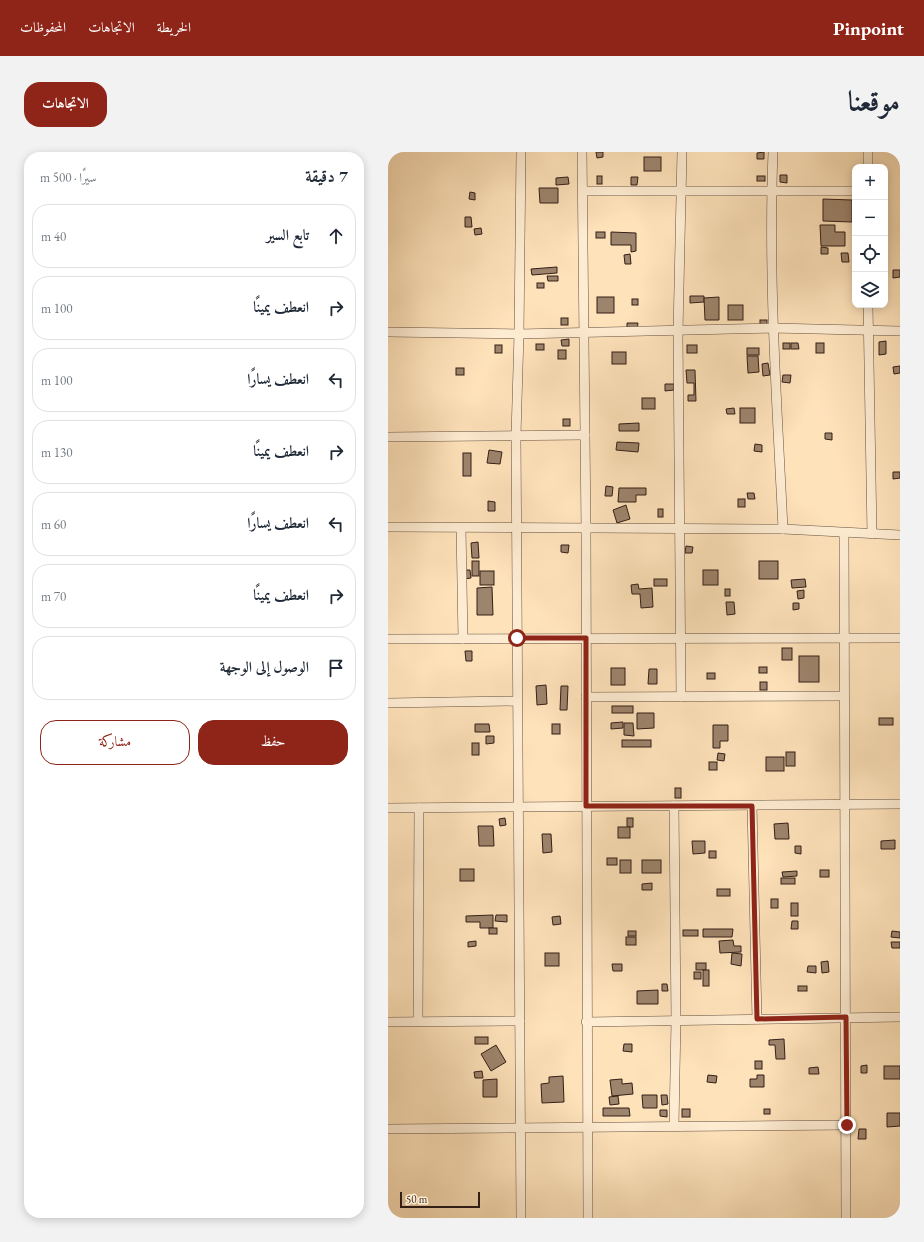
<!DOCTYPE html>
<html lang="ar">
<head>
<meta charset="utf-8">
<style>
	body { margin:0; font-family:"EB Garamond",Amiri,serif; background:#f2f2f3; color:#1f2937; direction:rtl }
	.controls { position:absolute; right:12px; top:12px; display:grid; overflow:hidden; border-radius:8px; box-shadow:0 2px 10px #0003 }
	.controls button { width:36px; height:36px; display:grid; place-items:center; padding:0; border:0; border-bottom:1px solid #e0e1e3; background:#fff; color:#1f2937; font:20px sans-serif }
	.scale { position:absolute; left:12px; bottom:10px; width:80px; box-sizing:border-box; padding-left:4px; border:2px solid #341f17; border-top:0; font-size:11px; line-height:14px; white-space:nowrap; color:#341f17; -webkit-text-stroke:3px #feecd2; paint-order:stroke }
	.stop { position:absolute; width:12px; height:12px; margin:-9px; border:3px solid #8f2418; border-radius:50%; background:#fff }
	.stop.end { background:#8f2418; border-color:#fff; box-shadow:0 1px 4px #0008 }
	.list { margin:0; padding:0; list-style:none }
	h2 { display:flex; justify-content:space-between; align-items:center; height:52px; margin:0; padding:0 16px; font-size:17px }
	h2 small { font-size:13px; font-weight:400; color:#747a83 }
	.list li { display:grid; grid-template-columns:26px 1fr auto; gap:12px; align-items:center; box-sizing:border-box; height:64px; margin:0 8px 8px; padding:0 8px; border:1px solid #e0e1e3; border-radius:16px }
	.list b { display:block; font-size:15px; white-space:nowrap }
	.list em { font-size:13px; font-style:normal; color:#747a83 }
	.actions { display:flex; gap:8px; padding:12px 16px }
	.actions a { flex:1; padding:9px 0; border:1px solid #8f2418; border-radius:16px; text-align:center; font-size:14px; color:#8f2418 }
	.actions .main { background:#8f2418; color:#fff }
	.icon { flex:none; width:22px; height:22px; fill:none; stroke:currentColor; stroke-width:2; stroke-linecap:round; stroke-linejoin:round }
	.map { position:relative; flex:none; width:512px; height:1066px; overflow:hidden; direction:ltr; border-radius:16px }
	header { display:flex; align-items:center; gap:24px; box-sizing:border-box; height:56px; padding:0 20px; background:#8f2418; color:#fff }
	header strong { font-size:19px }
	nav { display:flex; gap:22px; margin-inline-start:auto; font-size:14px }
	.intro { display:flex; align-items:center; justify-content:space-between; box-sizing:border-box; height:96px; padding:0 24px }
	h1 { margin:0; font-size:28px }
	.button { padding:10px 18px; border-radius:16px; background:#8f2418; color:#fff; font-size:14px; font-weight:700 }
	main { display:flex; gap:24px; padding:0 24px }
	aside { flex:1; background:#fff; border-radius:16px; box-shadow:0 2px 10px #0003 }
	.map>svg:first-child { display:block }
	.building { fill:#9d846c; stroke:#341f17 }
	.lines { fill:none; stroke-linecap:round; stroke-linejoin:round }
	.street-casing { stroke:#665040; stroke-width:10 }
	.street { stroke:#feecd2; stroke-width:9 }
	.route { stroke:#8f2418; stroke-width:5 }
</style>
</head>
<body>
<header>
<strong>Pinpoint</strong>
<nav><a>الخريطة</a><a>الاتجاهات</a><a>المحفوظات</a></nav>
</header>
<div class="intro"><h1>موقعنا</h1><a class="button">الاتجاهات</a></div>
<main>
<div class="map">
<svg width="512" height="1066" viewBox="0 0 512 1066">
	<rect width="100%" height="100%" fill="#fee2ba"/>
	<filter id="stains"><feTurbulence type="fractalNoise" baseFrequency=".005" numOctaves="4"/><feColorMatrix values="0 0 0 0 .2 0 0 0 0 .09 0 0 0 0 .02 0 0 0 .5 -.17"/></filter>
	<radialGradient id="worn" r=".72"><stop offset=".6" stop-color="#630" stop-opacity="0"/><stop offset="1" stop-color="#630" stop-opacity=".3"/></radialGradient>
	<g class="building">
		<polygon points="208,0 215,0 215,5 209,6"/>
		<polygon points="376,0 376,7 369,7 369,1"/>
		<rect x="256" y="5" width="17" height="14"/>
		<polygon points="392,23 399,23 399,31 392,30"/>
		<rect x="209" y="24" width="5" height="8"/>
		<rect x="369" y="24" width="8" height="5"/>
		<polygon points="180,25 181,32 168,33 168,26"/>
		<polygon points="243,25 250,25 249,33 243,33"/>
		<polygon points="151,36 170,36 170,51 152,51"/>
		<polygon points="82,40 87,41 87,48 81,47"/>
		<polygon points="435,47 464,48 464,70 435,69"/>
		<polygon points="77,65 83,65 84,75 77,75"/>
		<polygon points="432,73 447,73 447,80 457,80 457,94 433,94"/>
		<polygon points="93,76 94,82 87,83 86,77"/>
		<rect x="208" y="80" width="9" height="6"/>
		<polygon points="223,80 248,81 248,99 243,100 243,93 223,93"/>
		<polygon points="433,95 440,96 440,102 433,102"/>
		<polygon points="453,101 460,101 461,110 454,110"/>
		<polygon points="242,102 243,112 237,112 236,103"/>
		<polygon points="169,115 169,121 144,123 143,117"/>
		<polygon points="505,118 512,118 512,125 505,126"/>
		<polygon points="159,124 170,124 170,129 160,129"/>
		<rect x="149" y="131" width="7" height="5"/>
		<polygon points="302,144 316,144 316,150 302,151"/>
		<rect x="209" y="145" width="17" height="16"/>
		<polygon points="331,145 331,168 317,168 316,146"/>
		<rect x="244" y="147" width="6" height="6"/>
		<rect x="340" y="153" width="15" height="15"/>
		<rect x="173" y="166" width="7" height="7"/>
		<rect x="372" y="168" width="7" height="7"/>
		<polygon points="239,171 250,171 249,178 239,177"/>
		<polygon points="181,187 181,194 174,194 173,188"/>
		<polygon points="498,189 498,202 491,203 491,190"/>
		<rect x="395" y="191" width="7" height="6"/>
		<polygon points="403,191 410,191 411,197 403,197"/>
		<rect x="428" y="191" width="8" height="10"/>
		<rect x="148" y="192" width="8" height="6"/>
		<rect x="107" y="193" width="7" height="8"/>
		<rect x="299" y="193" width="10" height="8"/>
		<rect x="359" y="196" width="12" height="7"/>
		<rect x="170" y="198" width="8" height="9"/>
		<rect x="224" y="200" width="14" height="12"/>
		<polygon points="359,204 370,204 371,220 360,221"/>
		<polygon points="380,211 382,223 375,224 374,212"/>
		<polygon points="512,214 512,221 506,222 505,215"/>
		<rect x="68" y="216" width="8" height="7"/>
		<polygon points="298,218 307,218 308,249 300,249 300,243 306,243 306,231 299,231"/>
		<polygon points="395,223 403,223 402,231 394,230"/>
		<polygon points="277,232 286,232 286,238 277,239"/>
		<rect x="254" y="246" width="13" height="11"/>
		<polygon points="346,256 347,262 339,262 338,257"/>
		<rect x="352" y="256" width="15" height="15"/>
		<rect x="175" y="267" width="7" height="7"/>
		<polygon points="251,271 251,279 231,279 231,272"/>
		<polygon points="437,281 444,281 444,288 437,287"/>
		<polygon points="229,290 251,291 250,300 228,298"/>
		<polygon points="367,292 374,293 374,300 366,299"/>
		<polygon points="101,298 114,300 112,312 99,311"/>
		<rect x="75" y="301" width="8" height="23"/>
		<polygon points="505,320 512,320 512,326 505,327"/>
		<polygon points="218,334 225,335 224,344 217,344"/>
		<polygon points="231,336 258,336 258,343 248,343 248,350 230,350"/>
		<polygon points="359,341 366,341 367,347 360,347"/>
		<rect x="350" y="347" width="7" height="8"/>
		<polygon points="100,349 107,350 107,359 100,359"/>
		<polygon points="238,353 242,367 229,371 225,358"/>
		<rect x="270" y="357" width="5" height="8"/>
		<polygon points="90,390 91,406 84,406 83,391"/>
		<polygon points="173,393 181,393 180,401 173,400"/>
		<polygon points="298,394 305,395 304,401 297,401"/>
		<rect x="84" y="409" width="7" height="15"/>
		<rect x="371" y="409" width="19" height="18"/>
		<polygon points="76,418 82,418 83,426 76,427"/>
		<rect x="315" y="418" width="15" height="15"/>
		<rect x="92" y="419" width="14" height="14"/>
		<rect x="266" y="427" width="13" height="7"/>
		<polygon points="417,427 418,435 404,436 403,428"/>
		<polygon points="250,432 251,437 264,436 265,455 253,456 252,442 244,442 243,433"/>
		<polygon points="104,435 105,463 89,463 89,436"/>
		<rect x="337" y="437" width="5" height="7"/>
		<polygon points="416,438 416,446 410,447 409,439"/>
		<polygon points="338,450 346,450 347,462 339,463"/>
		<polygon points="405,451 411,451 411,457 405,458"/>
		<rect x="394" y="496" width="10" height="12"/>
		<polygon points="77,499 84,499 84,509 78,509"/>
		<rect x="411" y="504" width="20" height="26"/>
		<rect x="371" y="515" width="8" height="6"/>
		<rect x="223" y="516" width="14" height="17"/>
		<polygon points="261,517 269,517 269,532 260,532"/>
		<rect x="319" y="521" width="8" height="6"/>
		<rect x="372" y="530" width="7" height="8"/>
		<polygon points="158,533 159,552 149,553 148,534"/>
		<polygon points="173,534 180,534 179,558 172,558"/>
		<rect x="224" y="554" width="21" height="7"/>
		<polygon points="249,561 266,561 266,576 249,577"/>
		<rect x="491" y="566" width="14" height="7"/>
		<polygon points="235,570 235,576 223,577 223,571"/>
		<polygon points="236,571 245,571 246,584 236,583"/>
		<polygon points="87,572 101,572 102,580 87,580"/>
		<rect x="164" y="572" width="8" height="10"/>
		<polygon points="325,573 340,573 340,589 332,589 332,596 325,596"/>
		<polygon points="98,584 106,584 106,591 98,592"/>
		<rect x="234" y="588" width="29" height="7"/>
		<rect x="84" y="591" width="7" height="12"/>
		<rect x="398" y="600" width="9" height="14"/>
		<polygon points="330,601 337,602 336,609 329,608"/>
		<rect x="378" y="605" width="18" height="14"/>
		<rect x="321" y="610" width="8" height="8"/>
		<rect x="287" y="636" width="6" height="10"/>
		<polygon points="117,666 118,673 112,674 111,667"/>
		<rect x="239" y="666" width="6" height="9"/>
		<polygon points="400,671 401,687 387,687 386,672"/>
		<polygon points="90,674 105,674 106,694 91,694"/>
		<rect x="230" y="675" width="12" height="11"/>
		<polygon points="154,682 163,682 164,700 155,701"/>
		<polygon points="507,688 507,697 493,697 493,689"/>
		<polygon points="304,689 317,689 317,701 305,702"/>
		<polygon points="407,694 413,694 413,702 407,701"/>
		<rect x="321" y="699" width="7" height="7"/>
		<rect x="219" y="706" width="10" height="7"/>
		<rect x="232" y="708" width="11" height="13"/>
		<rect x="254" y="708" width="19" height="13"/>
		<rect x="72" y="717" width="14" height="12"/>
		<rect x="432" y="718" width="9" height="7"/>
		<polygon points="409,719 409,724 395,725 394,720"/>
		<rect x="393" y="726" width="14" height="6"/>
		<polygon points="264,731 264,738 254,738 254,732"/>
		<rect x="329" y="737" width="13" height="7"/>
		<rect x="383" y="747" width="7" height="9"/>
		<rect x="403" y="751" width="7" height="13"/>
		<polygon points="105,763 105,776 92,776 92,770 78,770 78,764"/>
		<polygon points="108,763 119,763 119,770 107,769"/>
		<polygon points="172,764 173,772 165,773 164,765"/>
		<polygon points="404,769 410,769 410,777 403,777"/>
		<rect x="101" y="776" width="8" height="6"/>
		<polygon points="315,777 345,777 344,785 315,785"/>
		<rect x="295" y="778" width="15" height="6"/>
		<rect x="240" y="779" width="8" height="5"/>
		<polygon points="504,779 512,780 512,786 503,785"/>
		<rect x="238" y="785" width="10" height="8"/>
		<polygon points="345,788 346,794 353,794 353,800 332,801 331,789"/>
		<polygon points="88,789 88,794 80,795 80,790"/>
		<polygon points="503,790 512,790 512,796 504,796"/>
		<rect x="157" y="801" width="14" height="13"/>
		<polygon points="344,801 354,802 353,814 343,812"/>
		<polygon points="440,809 441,820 434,821 433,810"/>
		<rect x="308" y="811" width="10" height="7"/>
		<polygon points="224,812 234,812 234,819 225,819"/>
		<polygon points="420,814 428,814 428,821 419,820"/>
		<rect x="315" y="818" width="6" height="16"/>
		<rect x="306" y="820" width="7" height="7"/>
		<polygon points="274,832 279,832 280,839 274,839"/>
		<rect x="410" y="834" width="9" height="5"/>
		<polygon points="270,838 270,852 249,852 249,839"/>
		<rect x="87" y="885" width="13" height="7"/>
		<polygon points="396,887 397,907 388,907 387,893 381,893 381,888"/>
		<polygon points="236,892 244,892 244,900 235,899"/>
		<polygon points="108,893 118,910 103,919 93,902"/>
		<rect x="367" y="909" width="7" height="8"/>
		<polygon points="479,913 479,921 473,921 473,914"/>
		<rect x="496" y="914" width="16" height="13"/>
		<polygon points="430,915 431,922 421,922 421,916"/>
		<polygon points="94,919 95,926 87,926 86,920"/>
		<polygon points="320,923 329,924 328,931 319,930"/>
		<polygon points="369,923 376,923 376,935 362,935 362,927 369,927"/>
		<polygon points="175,924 176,950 154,951 153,932 161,931 161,925"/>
		<polygon points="109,927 109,945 95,945 95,928"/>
		<polygon points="234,927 234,932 244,931 245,942 224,944 222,928"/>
		<polygon points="254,943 269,943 269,956 255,956"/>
		<polygon points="273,943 279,943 280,952 274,953"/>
		<polygon points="230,944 231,952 222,953 221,945"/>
		<polygon points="215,956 241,956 242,964 215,964"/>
		<rect x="294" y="957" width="8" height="8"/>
		<rect x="376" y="957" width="6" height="5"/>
		<polygon points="272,958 279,958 279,965 272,964"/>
		<polygon points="499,961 512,961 512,974 499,975"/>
		<polygon points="471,977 478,977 478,987 470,987"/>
	</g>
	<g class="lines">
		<g class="street-casing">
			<g id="street">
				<polyline points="194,0 198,377 200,1066"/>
				<path d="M385,0C380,126 389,251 395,377"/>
				<polyline points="480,15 480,0"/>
				<polyline points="195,39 467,39"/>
				<polyline points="480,153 484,382"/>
				<polyline points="0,180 131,182 385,176 512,179"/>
				<polyline points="0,285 197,283"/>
				<polyline points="0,375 395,377 512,383"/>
				<polyline points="73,376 75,487"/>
				<polyline points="456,381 458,1066"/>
				<polyline points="0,487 512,486"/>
				<polyline points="198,545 456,544"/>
				<polyline points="293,545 290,180 294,0"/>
				<polyline points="0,551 129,549"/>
				<polyline points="364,654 369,867"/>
				<polyline points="0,656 512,652"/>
				<polyline points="30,869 31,656"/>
				<polyline points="0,870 132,869"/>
				<polyline points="198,870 512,865"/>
				<polyline points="286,973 288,868 286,654"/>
				<polyline points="0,977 459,973"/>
				<polyline points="133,1066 128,283 131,182 133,0"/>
			</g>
		</g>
		<use href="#street" class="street"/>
	</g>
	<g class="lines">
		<polyline class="route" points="129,486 198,486 198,654 364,654 369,867 458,865 459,973"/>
	</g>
	<rect width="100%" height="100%" filter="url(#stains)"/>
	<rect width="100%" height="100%" fill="url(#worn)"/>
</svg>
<div class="controls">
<button>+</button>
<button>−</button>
<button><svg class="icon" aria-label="locate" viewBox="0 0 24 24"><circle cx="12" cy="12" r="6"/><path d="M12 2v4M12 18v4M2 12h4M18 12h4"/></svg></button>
<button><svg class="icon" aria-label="layers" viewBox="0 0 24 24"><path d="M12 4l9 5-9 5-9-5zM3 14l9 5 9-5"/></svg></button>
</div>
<div class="scale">50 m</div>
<div class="stop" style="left:129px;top:486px"></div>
<div class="stop end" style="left:459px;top:973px"></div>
</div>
<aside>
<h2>7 دقيقة<small>سيرًا · 500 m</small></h2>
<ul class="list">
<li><svg class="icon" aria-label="ahead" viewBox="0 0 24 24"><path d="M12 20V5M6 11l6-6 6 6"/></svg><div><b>تابع السير</b></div><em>40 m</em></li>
<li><svg class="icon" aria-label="right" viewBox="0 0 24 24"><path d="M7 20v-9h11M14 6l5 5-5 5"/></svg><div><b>انعطف يمينًا</b></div><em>100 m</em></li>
<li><svg class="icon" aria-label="left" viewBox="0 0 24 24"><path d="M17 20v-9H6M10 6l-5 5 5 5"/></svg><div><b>انعطف يسارًا</b></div><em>100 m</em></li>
<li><svg class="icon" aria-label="right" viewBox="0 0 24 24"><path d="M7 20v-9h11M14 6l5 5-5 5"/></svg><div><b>انعطف يمينًا</b></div><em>130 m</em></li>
<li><svg class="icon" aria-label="left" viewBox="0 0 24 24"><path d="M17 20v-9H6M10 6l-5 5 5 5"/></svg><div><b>انعطف يسارًا</b></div><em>60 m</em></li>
<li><svg class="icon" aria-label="right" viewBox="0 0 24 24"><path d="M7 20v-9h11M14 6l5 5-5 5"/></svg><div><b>انعطف يمينًا</b></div><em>70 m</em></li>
<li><svg class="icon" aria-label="arrive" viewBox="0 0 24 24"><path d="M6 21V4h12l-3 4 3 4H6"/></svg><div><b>الوصول إلى الوجهة</b></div></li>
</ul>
<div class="actions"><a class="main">حفظ</a><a>مشاركة</a></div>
</aside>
</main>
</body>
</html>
